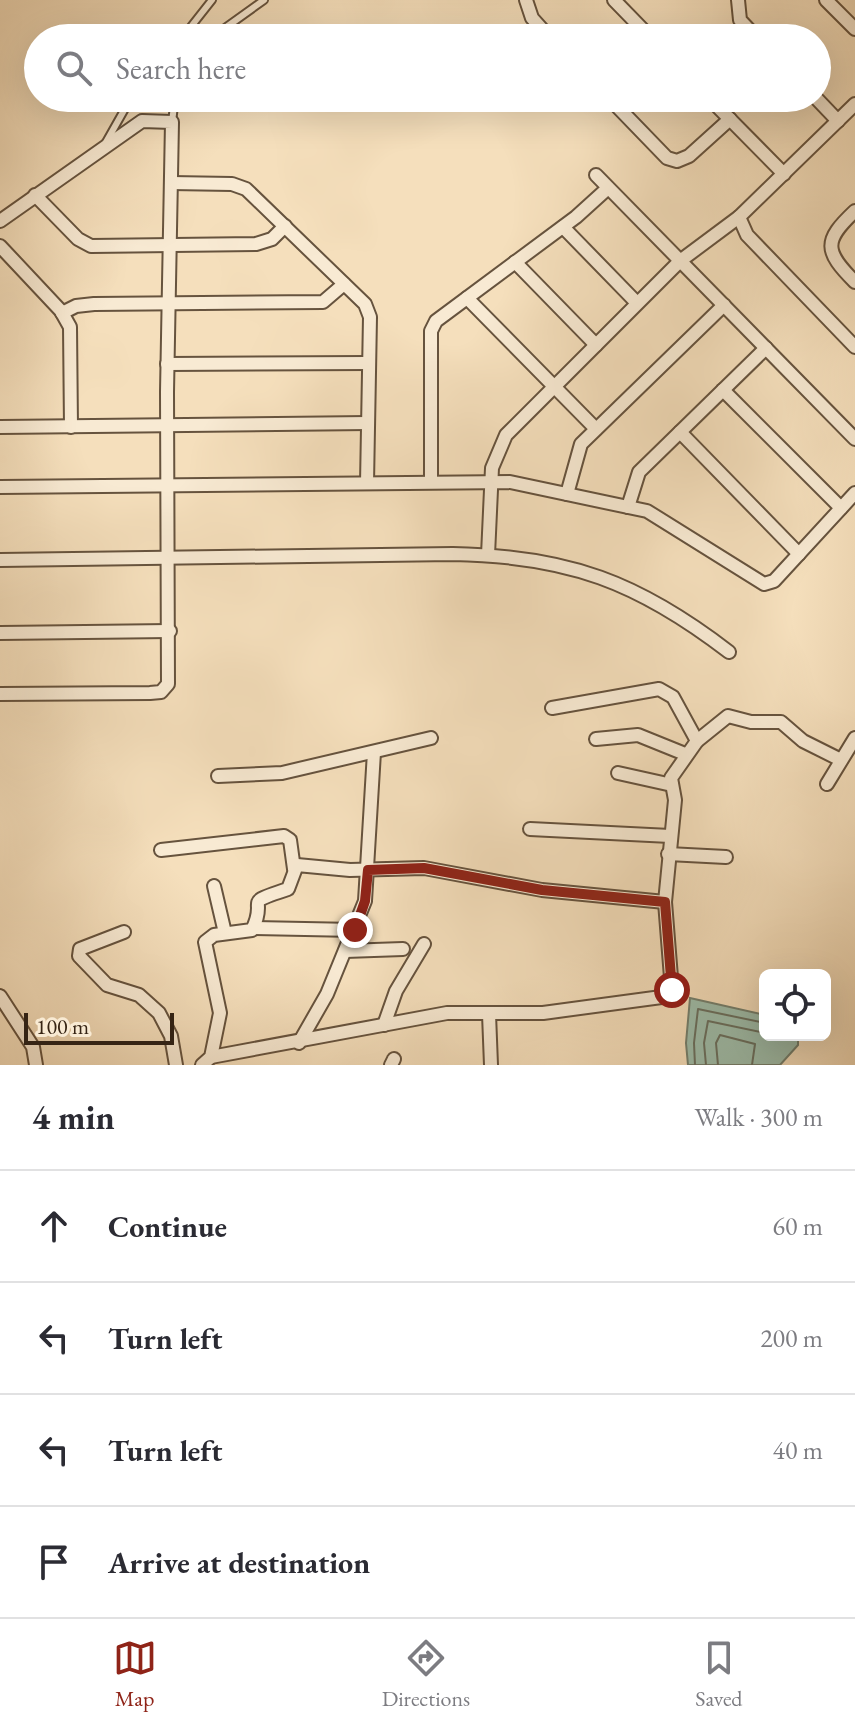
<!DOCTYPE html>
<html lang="en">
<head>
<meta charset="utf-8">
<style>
	body { margin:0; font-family:"EB Garamond",serif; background:#f7f7f7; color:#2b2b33 }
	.controls { position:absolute; right:24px; bottom:24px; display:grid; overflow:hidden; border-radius:12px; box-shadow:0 8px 32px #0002 }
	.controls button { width:72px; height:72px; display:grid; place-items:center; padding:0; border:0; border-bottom:2px solid #e1e1e2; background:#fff; color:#2b2b33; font:40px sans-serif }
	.scale { position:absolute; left:24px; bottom:20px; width:150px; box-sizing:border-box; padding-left:8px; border:4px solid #362414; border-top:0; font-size:22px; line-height:28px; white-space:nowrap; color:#362414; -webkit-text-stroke:6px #f8ead3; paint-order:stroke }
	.stop { position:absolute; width:24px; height:24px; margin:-18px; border:6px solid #8f2418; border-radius:50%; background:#fff }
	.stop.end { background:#8f2418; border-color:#fff; box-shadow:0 2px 8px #0008 }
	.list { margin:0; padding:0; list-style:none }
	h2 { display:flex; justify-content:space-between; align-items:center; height:104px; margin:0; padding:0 32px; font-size:34px }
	h2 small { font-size:26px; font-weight:400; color:#7c7c81 }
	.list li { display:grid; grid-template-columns:52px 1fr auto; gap:24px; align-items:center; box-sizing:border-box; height:112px; padding:0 32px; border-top:2px solid #e1e1e2 }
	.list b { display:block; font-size:30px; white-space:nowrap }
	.list em { font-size:26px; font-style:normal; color:#7c7c81 }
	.icon { flex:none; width:44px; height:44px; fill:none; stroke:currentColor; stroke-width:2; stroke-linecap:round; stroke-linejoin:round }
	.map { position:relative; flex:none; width:855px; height:1065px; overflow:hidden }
	.search { position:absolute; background:#fff; box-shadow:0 8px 32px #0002; left:24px; right:24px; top:24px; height:88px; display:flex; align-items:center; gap:20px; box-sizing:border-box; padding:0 28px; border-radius:44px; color:#7c7c81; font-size:30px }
	.sheet { height:552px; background:#fff }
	nav { display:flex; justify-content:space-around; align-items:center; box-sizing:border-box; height:112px; border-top:2px solid #e1e1e2; background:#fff; font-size:22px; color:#7c7c81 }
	nav a { display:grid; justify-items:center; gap:4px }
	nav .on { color:#8f2418 }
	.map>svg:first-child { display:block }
	.water { fill:#9dbdab; stroke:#74806f; stroke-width:2 }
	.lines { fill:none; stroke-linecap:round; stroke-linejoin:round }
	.shore { stroke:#6a7060; stroke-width:2 }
	.lane-casing { stroke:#66533e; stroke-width:10 }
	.street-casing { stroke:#66533e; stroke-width:16 }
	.lane { stroke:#f8ead3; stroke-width:6 }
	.street { stroke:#f8ead3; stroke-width:12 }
	.route { stroke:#8f2418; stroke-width:10 }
</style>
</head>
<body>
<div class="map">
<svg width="855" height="1065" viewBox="0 0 855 1065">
	<rect width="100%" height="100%" fill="#f5dfbc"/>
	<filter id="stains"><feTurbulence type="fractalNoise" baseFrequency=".0025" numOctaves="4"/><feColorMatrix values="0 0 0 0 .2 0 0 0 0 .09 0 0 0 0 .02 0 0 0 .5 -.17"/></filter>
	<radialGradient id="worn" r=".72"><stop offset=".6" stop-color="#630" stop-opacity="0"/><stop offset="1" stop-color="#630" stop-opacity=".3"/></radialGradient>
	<polygon class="water" points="690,998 765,1015 765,1035 798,1035 798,1045 780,1065 688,1065 686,1043"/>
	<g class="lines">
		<g class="shore">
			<polyline points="695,1065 694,1043 698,1009 765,1023"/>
			<polyline points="706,1065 704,1043 708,1021 765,1033"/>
			<polyline points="718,1065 716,1043 720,1035 755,1044 752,1065"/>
		</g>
		<g class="lane-casing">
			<g id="lane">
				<polyline points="182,38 212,0"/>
				<polyline points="211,38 264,0"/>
				<polyline points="172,122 175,98"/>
				<polyline points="105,144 131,98"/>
			</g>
		</g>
		<g class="street-casing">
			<g id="street">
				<polyline points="526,0 532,18 550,38"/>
				<polyline points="614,0 651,38"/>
				<polyline points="738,0 740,20 757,38"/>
				<polyline points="826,0 855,29"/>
				<polyline points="609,98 667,158 677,161 689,156 730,119"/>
				<polyline points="709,98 784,174"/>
				<polyline points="816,98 838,121"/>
				<polyline points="855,104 739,217 747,235 855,347"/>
				<polyline points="596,175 855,439"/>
				<polyline points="171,183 232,184 246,189 365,304 370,317 367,483"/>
				<polyline points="35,195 78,239 91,246 256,244 272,239 285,226"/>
				<path d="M855,211C823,241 824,251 855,282"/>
				<polyline points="0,221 142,121 172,122 167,392 168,684 161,692 150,693 0,694"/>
				<polyline points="563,227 637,303"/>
				<polyline points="0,246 61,311 70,327 71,427"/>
				<polyline points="515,262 596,345"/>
				<polyline points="467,298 596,429"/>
				<polyline points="62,313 76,306 94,304 323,302 344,284"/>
				<polyline points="167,364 369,363"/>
				<polyline points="723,390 841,508"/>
				<polyline points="0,427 368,423"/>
				<polyline points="680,432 799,554"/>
				<polyline points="431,482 431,331 436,321 576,217 608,188"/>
				<polyline points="0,487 510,482 647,511 764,584 774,581 855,493"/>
				<polyline points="567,494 581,444 724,305"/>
				<polyline points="628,507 639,472 766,348"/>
				<polyline points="488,555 492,468 506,435 680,261 739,217"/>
				<path d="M0,560L453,554C568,556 638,582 729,652"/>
				<polyline points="0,633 170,631"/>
				<polyline points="596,739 638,735 685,754"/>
				<polyline points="697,741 728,716 751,722 781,722 803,741 841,760"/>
				<polyline points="618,773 672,785"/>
				<polyline points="218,776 282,773 431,738"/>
				<polyline points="827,784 855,738"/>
				<polyline points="530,829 670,836"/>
				<polyline points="161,850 284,836 290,840 294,869"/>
				<polyline points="668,854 726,857"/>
				<polyline points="214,886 225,933"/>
				<polyline points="255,928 355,930"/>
				<polyline points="124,932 80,949 79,956 107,985 139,995 159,1013 171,1036 176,1065"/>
				<polyline points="345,951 403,949"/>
				<polyline points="0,996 33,1047 36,1065"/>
				<polyline points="489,1014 491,1065"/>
				<polyline points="384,1025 396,991 424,944"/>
				<polyline points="299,1043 327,994 365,901 374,752"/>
				<polyline points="211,1057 447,1013 543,1013 669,996 672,990 665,902 675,800 671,778 697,741 673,697 659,689 552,708"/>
				<path d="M202,1065L211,1057L220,1013L205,942L214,935L252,930C269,897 239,905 288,889L297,865L350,870L424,868L542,890L665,902"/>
				<polyline points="391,1065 394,1059"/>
			</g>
		</g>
		<use href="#lane" class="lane"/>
		<use href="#street" class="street"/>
	</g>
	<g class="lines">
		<polyline class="route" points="355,930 365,901 368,870 424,868 542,890 665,902 672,990"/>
	</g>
	<rect width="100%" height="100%" filter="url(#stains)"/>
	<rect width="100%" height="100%" fill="url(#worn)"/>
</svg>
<div class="controls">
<button><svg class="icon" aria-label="locate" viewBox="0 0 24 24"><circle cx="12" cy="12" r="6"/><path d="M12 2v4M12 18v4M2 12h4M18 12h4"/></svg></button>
</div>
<div class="scale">100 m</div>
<div class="stop" style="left:672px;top:990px"></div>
<div class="stop end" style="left:355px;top:930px"></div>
<div class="search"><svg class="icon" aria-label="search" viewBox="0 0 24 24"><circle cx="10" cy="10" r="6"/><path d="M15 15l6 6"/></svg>Search here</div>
</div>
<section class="sheet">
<h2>4 min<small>Walk · 300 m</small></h2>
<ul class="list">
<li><svg class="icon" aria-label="ahead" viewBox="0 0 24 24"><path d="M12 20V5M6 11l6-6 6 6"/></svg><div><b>Continue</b></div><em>60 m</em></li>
<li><svg class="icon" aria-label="left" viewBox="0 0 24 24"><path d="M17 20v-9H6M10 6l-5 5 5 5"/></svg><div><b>Turn left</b></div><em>200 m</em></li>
<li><svg class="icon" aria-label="left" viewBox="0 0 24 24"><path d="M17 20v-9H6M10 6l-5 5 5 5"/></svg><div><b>Turn left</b></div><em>40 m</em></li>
<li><svg class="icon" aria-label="arrive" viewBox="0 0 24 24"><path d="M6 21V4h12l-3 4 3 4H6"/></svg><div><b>Arrive at destination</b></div></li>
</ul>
</section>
<nav>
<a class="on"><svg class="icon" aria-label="map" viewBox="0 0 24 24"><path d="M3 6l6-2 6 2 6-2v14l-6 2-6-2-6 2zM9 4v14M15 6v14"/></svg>Map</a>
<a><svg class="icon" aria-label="directions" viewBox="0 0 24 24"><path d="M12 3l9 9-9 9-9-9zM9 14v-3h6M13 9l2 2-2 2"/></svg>Directions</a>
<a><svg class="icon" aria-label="saved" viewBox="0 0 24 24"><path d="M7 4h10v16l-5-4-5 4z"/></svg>Saved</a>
</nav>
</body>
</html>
